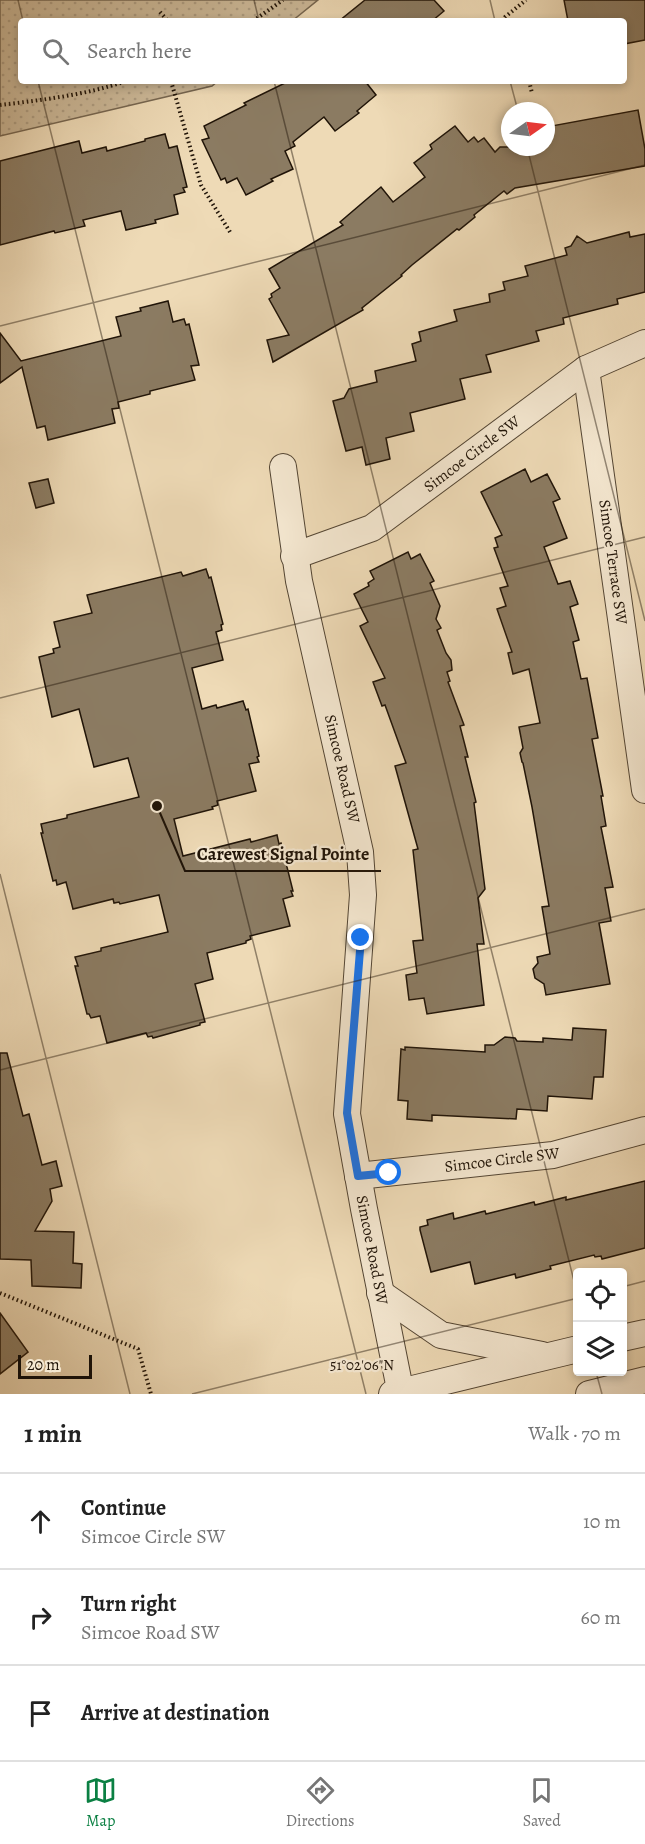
<!DOCTYPE html>
<html lang="en">
<head>
<meta charset="utf-8">
<style>
	body { margin:0; font-family:Alegreya,serif; background:#f2f2f2; color:#222 }
	.controls { position:absolute; right:18px; bottom:18px; display:grid; overflow:hidden; border-radius:6px; box-shadow:0 3px 9px #0003 }
	.controls button { width:54px; height:54px; display:grid; place-items:center; padding:0; border:0; border-bottom:2px solid #e0e0e0; background:#fff; color:#222; font:30px sans-serif }
	.compass { position:absolute; left:501px; top:102px; width:54px; height:54px; border-radius:50%; background:#fff; box-shadow:0 3px 9px #0003; rotate:76deg }
	.scale { position:absolute; left:18px; bottom:15px; width:74px; box-sizing:border-box; padding-left:6px; border:3px solid #201408; border-top:0; font-size:16px; line-height:21px; white-space:nowrap; color:#201408; -webkit-text-stroke:4px #f4e7d0; paint-order:stroke }
	.stop { position:absolute; width:18px; height:18px; margin:-14px; border:4px solid #1a73e8; border-radius:50%; background:#fff }
	.stop.end { background:#1a73e8; border-color:#fff; box-shadow:0 2px 6px #0008 }
	.list { margin:0; padding:0; list-style:none }
	h2 { display:flex; justify-content:space-between; align-items:center; height:78px; margin:0; padding:0 24px; font-size:26px }
	h2 small { font-size:20px; font-weight:400; color:#767676 }
	.list li { display:grid; grid-template-columns:39px 1fr auto; gap:18px; align-items:center; box-sizing:border-box; height:96px; padding:0 24px; border-top:2px solid #e0e0e0 }
	.list b { display:block; font-size:22px; white-space:nowrap }
	.list p { margin:0; font-size:20px; white-space:nowrap; color:#767676 }
	.list em { font-size:20px; font-style:normal; color:#767676 }
	.icon { flex:none; width:33px; height:33px; fill:none; stroke:currentColor; stroke-width:2; stroke-linecap:round; stroke-linejoin:round }
	.map { position:relative; flex:none; width:645px; height:1394px; overflow:hidden }
	.search { position:absolute; background:#fff; box-shadow:0 3px 9px #0003; left:18px; right:18px; top:18px; height:66px; display:flex; align-items:center; gap:15px; box-sizing:border-box; padding:0 21px; border-radius:6px; color:#767676; font-size:22px }
	.sheet { height:366px; background:#fff }
	nav { display:flex; justify-content:space-around; align-items:center; box-sizing:border-box; height:84px; border-top:2px solid #e0e0e0; background:#fff; font-size:16px; color:#767676 }
	nav a { display:grid; justify-items:center; gap:3px }
	nav .on { color:#0b8043 }
	.map>svg:first-child { display:block }
	.park { fill:url(#park-dots); stroke:#766650; stroke-width:1.5 }
	.building { fill:#8b7b62; stroke:#201408; stroke-width:1.5 }
	.lines { fill:none; stroke-linecap:round; stroke-linejoin:round }
	.minor-casing { stroke:#544634; stroke-width:28 }
	.path { stroke:#201408; stroke-width:4; stroke-dasharray:1.5 3; stroke-linecap:butt }
	.minor { stroke:#f4e7d0; stroke-width:26 }
	.route { stroke:#1a73e8; stroke-width:8 }
	.ticks { fill:none; stroke:#201408; stroke-width:1.5; stroke-opacity:0.45 }
	.labels { text-anchor:middle; dominant-baseline:central; stroke-width:4.5; stroke-linejoin:round; paint-order:stroke }
	.street-label { font-size:16px; fill:#201408; stroke:#f4e7d0 }
	.ticks-label { font-size:15px; text-anchor:middle; fill:#201408; stroke:#f4e7d0; stroke-width:4.5; stroke-linejoin:round; paint-order:stroke }
	.leader { fill:none; stroke:#201408; stroke-width:2 }
	.callout-dot { fill:#201408; stroke:#f4e7d0; stroke-width:2 }
	.callout-label { font-size:18px; text-anchor:middle; font-weight:bold; fill:#201408; stroke:#f4e7d0; stroke-width:4.5; stroke-linejoin:round; paint-order:stroke }
</style>
</head>
<body>
<div class="map">
<svg width="645" height="1394" viewBox="0 0 645 1394">
	<defs>
		<pattern id="park-dots" width="8" height="8" patternUnits="userSpaceOnUse" patternTransform="scale(1.5)"><rect width="8" height="8" fill="#cbb898"/><path d="M2 2h.1M6 6h.1" fill="none" stroke="#ae9d82" stroke-width="1.8" stroke-linecap="round"/></pattern>
	</defs>
	<rect width="100%" height="100%" fill="#eedab6"/>
	<filter id="stains"><feTurbulence type="fractalNoise" baseFrequency=".00333" numOctaves="4"/><feColorMatrix values="0 0 0 0 .2 0 0 0 0 .09 0 0 0 0 .02 0 0 0 .5 -.17"/></filter>
	<radialGradient id="worn" r=".72"><stop offset=".6" stop-color="#630" stop-opacity="0"/><stop offset="1" stop-color="#630" stop-opacity=".3"/></radialGradient>
	<polygon class="park" points="0,0 318,0 292,21 21,21 21,81 218,81 212,86 0,136"/>
	<g class="building">
		<polygon points="365,0 434,0 444,11 432,21 339,21"/>
		<polygon points="564,0 645,0 645,40 624,44 624,21 568,21"/>
		<polygon points="289,81 365,81 376,95 357,111 359,113 335,131 324,117 293,142 295,146 285,151 293,169 271,179 273,181 246,195 237,178 227,183 225,178 221,180 202,140 209,138 204,126 246,105 244,103"/>
		<polygon points="638,110 645,149 645,166 515,188 507,194 504,191 474,215 475,217 459,230 457,229 412,265 401,275 402,276 362,308 363,310 273,362 267,340 289,335 269,299 272,297 271,294 280,288 269,269 343,225 340,222 381,187 393,202 425,177 414,163 432,149 430,145 455,126 468,142 474,137 478,142 484,138 495,152 500,147 546,147 546,127"/>
		<polygon points="165,134 169,148 177,146 187,187 183,188 185,192 174,195 178,214 155,220 156,223 126,230 121,211 83,220 85,226 55,233 54,231 0,245 0,161 79,141 82,153 106,147 107,151 145,141 145,139"/>
		<polygon points="629,232 630,237 645,234 645,292 617,299 618,304 563,318 564,324 536,331 539,341 486,355 491,372 460,379 465,399 410,413 414,431 386,438 390,459 366,465 362,447 346,451 333,401 344,398 349,389 377,382 375,371 416,361 412,344 421,341 419,332 457,321 454,310 490,302 489,294 505,290 503,282 528,276 525,266 567,255 565,248 571,246 577,236 587,243"/>
		<polygon points="168,301 173,322 184,319 186,325 189,324 199,365 191,366 195,380 150,391 150,394 118,402 119,408 112,409 115,423 48,440 45,426 37,428 22,367 0,383 0,333 21,361 121,336 116,317 141,311 140,308"/>
		<polygon points="525,469 531,482 547,474 560,499 553,502 567,538 544,547 558,584 570,581 578,604 570,607 579,640 573,642 581,679 587,678 598,738 592,739 603,796 601,796 606,826 601,827 613,887 605,888 611,921 599,923 610,984 546,995 544,984 535,978 533,969 538,963 537,957 550,954 542,907 549,906 532,807 523,763 522,762 520,753 523,748 519,727 540,723 529,669 513,674 508,653 512,652 497,609 506,606 500,588 508,586 494,548 498,547 495,538 502,535 481,492"/>
		<polygon points="48,479 54,503 36,508 29,483"/>
		<polygon points="408,552 411,559 420,554 434,581 430,583 440,606 436,619 441,628 437,630 446,653 451,660 452,670 447,672 450,681 448,682 464,725 460,726 468,757 465,757 476,802 474,803 485,889 478,898 484,944 477,944 484,1005 427,1014 424,998 409,1000 406,975 417,973 413,941 423,940 413,850 418,849 395,766 406,763 385,705 382,706 373,682 385,678 360,626 368,622 354,594 369,586 368,583 374,579 370,571"/>
		<polygon points="206,569 209,578 211,577 223,624 221,625 222,630 216,632 223,660 192,668 202,709 216,705 217,708 243,701 246,710 248,709 259,756 257,757 259,762 249,764 256,791 217,801 218,805 212,807 213,809 174,819 183,856 250,839 251,842 277,835 279,844 281,843 293,891 291,891 293,896 283,899 290,926 250,936 251,939 246,941 246,943 207,953 213,979 195,984 205,1022 200,1023 200,1025 153,1038 152,1036 148,1037 146,1033 107,1043 100,1016 91,1018 89,1014 87,1014 75,966 78,966 75,957 101,951 101,948 168,932 159,895 120,904 119,902 114,903 113,899 73,909 66,882 57,885 56,880 53,881 41,833 43,833 41,824 67,818 67,815 139,797 128,758 94,767 79,709 52,717 39,657 54,653 53,649 60,647 54,622 92,613 87,595 181,572 183,576"/>
		<polygon points="573,1028 606,1030 603,1077 594,1077 592,1099 548,1096 547,1111 517,1109 516,1119 432,1115 432,1121 407,1119 408,1101 398,1100 401,1049 405,1050 405,1047 485,1052 485,1045 494,1045 505,1037 515,1038 517,1041 543,1042 543,1038 572,1040"/>
		<polygon points="0,1053 7,1053 23,1116 29,1114 42,1165 56,1161 62,1186 50,1189 52,1201 35,1231 74,1232 73,1263 82,1264 81,1288 32,1286 31,1260 0,1259"/>
		<polygon points="645,1181 645,1248 602,1259 601,1256 595,1257 594,1255 550,1266 551,1269 520,1277 516,1278 515,1274 475,1284 470,1262 431,1272 420,1230 420,1227 428,1225 427,1220 453,1213 454,1219 485,1211 486,1214 534,1202 535,1205 566,1197 566,1200"/>
		<polygon points="0,1313 28,1352 0,1374"/>
	</g>
	<g class="lines">
		<g class="minor-casing">
			<g id="minor">
				<polyline points="586,369 645,790"/>
				<polyline points="283,467 299,581 360,852 363,895 347,1114 364,1209 401,1394"/>
				<polyline points="294,556 372,528 586,369 645,343"/>
				<polyline points="358,1176 553,1155 645,1130"/>
				<polyline points="380,1293 441,1335 542,1355"/>
				<polyline points="622,1338 645,1333"/>
				<polyline points="392,1394 578,1349"/>
				<polyline points="589,1394 645,1380"/>
			</g>
		</g>
		<g class="path">
			<polyline points="160,12 168,21"/>
			<polyline points="253,21 283,0"/>
			<polyline points="502,21 505,17 526,0"/>
			<polyline points="171,81 201,185 230,232"/>
			<polyline points="529,81 532,93"/>
			<path d="M0,105C42,100 86,95 126,81"/>
			<polyline points="0,1293 138,1349 151,1394"/>
		</g>
		<use href="#minor" class="minor"/>
	</g>
	<g class="lines">
		<polyline class="route" points="361,938 347,1113 358,1176 389,1173"/>
	</g>
	<path class="ticks" d="M18,0L23,21M254,0L259,21M490,0L495,21M38,81L366,1394M274,81L578,1297M510,81L518,111M527,147L645,621M0,326L645,165M0,698L645,537M0,874L130,1394M0,1070L645,909M622,1287L645,1281M596,1372L602,1394M192,1394L578,1298"/>
	<g class="labels">
		<g class="street-label">
			<text transform="translate(472 454) rotate(-37)">Simcoe Circle SW</text>
			<text transform="translate(613 562) rotate(82)">Simcoe Terrace SW</text>
			<text transform="translate(342 769) rotate(77)">Simcoe Road SW</text>
			<text transform="translate(502 1160) rotate(-7)">Simcoe Circle SW</text>
			<text transform="translate(372 1250) rotate(79)">Simcoe Road SW</text>
		</g>
	</g>
	<g class="ticks-label">
		<text x="362" y="1370">51°02'06"N</text>
	</g>
	<path class="leader" d="M157 806L185 871H381"/>
	<circle class="callout-dot" cx="157" cy="806" r="6"/>
	<g class="callout-label">
		<text x="283" y="860">Carewest Signal Pointe</text>
	</g>
	<rect width="100%" height="100%" filter="url(#stains)"/>
	<rect width="100%" height="100%" fill="url(#worn)"/>
</svg>
<div class="controls">
<button><svg class="icon" aria-label="locate" viewBox="0 0 24 24"><circle cx="12" cy="12" r="6"/><path d="M12 2v4M12 18v4M2 12h4M18 12h4"/></svg></button>
<button><svg class="icon" aria-label="layers" viewBox="0 0 24 24"><path d="M12 4l9 5-9 5-9-5zM3 14l9 5 9-5"/></svg></button>
</div>
<svg class="compass" viewBox="-18 -18 36 36"><path d="M0-13l5 13h-10z" fill="#e53935"/><path d="M0 13l5-13h-10z" fill="#767676"/></svg>
<div class="scale">20 m</div>
<div class="stop" style="left:389px;top:1173px"></div>
<div class="stop end" style="left:361px;top:938px"></div>
<div class="search"><svg class="icon" aria-label="search" viewBox="0 0 24 24"><circle cx="10" cy="10" r="6"/><path d="M15 15l6 6"/></svg>Search here</div>
</div>
<section class="sheet">
<h2>1 min<small>Walk · 70 m</small></h2>
<ul class="list">
<li><svg class="icon" aria-label="ahead" viewBox="0 0 24 24"><path d="M12 20V5M6 11l6-6 6 6"/></svg><div><b>Continue</b><p>Simcoe Circle SW</p></div><em>10 m</em></li>
<li><svg class="icon" aria-label="right" viewBox="0 0 24 24"><path d="M7 20v-9h11M14 6l5 5-5 5"/></svg><div><b>Turn right</b><p>Simcoe Road SW</p></div><em>60 m</em></li>
<li><svg class="icon" aria-label="arrive" viewBox="0 0 24 24"><path d="M6 21V4h12l-3 4 3 4H6"/></svg><div><b>Arrive at destination</b></div></li>
</ul>
</section>
<nav>
<a class="on"><svg class="icon" aria-label="map" viewBox="0 0 24 24"><path d="M3 6l6-2 6 2 6-2v14l-6 2-6-2-6 2zM9 4v14M15 6v14"/></svg>Map</a>
<a><svg class="icon" aria-label="directions" viewBox="0 0 24 24"><path d="M12 3l9 9-9 9-9-9zM9 14v-3h6M13 9l2 2-2 2"/></svg>Directions</a>
<a><svg class="icon" aria-label="saved" viewBox="0 0 24 24"><path d="M7 4h10v16l-5-4-5 4z"/></svg>Saved</a>
</nav>
</body>
</html>
